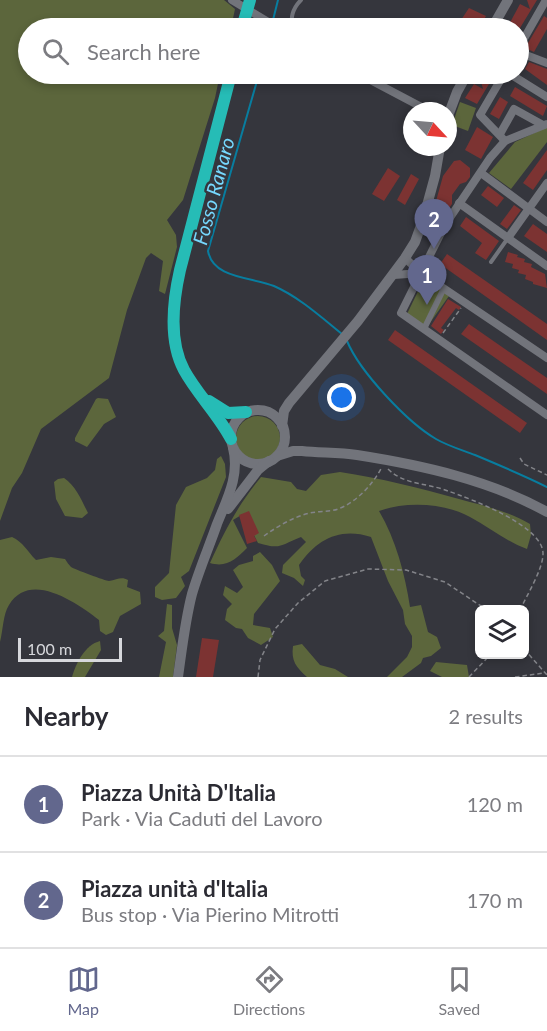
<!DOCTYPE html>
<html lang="en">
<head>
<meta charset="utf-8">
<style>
	body { margin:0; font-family:Lato,sans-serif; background:#f7f7f7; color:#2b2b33 }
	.controls { position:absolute; right:18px; bottom:18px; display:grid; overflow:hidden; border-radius:9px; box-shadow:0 3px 9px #0003 }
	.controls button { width:54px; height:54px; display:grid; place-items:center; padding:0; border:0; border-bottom:2px solid #e1e1e2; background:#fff; color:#2b2b33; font:30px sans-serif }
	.compass { position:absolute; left:403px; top:102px; width:54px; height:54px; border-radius:50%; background:#fff; box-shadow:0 3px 9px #0003; rotate:116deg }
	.scale { position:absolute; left:18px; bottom:15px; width:104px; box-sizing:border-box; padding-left:6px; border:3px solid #d7d8dc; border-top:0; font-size:16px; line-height:21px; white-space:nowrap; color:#d7d8dc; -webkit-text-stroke:4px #35363d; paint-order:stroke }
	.you { position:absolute; left:342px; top:398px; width:21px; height:21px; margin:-15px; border:4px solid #fff; border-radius:50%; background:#1a73e8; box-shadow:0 0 0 9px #1a73e833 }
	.badge { display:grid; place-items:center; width:39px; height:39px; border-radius:50%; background:#62678d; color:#fff; font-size:20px; font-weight:700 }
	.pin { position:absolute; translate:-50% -50px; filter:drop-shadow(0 2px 3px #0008) }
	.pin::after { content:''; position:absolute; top:32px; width:21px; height:18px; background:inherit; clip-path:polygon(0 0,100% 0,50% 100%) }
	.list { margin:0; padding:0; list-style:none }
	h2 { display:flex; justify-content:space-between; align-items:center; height:78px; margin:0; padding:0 24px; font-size:26px }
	h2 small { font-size:20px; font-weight:400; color:#7c7c81 }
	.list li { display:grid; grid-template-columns:39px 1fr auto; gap:18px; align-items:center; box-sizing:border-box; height:96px; padding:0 24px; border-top:2px solid #e1e1e2 }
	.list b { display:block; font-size:22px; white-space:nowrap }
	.list p { margin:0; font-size:20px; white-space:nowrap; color:#7c7c81 }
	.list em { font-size:20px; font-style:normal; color:#7c7c81 }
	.icon { flex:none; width:33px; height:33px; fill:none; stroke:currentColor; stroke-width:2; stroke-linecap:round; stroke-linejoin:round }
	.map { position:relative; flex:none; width:547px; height:677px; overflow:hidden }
	.search { position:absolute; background:#fff; box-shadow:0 3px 9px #0003; left:18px; right:18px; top:18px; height:66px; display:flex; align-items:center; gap:15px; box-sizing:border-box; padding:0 21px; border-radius:33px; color:#7c7c81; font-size:22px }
	.sheet { height:270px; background:#fff }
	nav { display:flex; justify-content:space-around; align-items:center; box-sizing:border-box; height:84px; border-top:2px solid #e1e1e2; background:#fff; font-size:16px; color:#7c7c81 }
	nav a { display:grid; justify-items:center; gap:3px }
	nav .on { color:#62678d }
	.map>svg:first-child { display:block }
	.green { fill:#5c663c }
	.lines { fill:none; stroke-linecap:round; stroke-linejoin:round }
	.stream { stroke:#087d9f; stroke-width:2 }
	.building { fill:#7c3332 }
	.path { stroke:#838489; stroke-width:1.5; stroke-dasharray:4.5 3; stroke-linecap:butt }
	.service { stroke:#72747b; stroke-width:4 }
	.pedestrian { stroke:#72747b; stroke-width:6 }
	.minor { stroke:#72747b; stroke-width:8 }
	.secondary { stroke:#72747b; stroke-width:10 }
	.trunk { stroke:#26bcb6; stroke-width:12 }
	.labels { text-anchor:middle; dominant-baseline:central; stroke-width:5; stroke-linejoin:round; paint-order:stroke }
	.water-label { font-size:20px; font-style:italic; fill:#76d8fe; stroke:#35363d }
</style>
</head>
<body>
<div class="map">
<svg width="547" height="677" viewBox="0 0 547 677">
	<rect width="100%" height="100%" fill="#35363d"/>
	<g class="green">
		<polygon points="0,0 224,0 235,9 231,28 28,28 28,74 220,74 215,98 183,200 167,220 176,235 177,247 165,294 159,291 163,261 151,253 146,258 127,310 109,378 41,429 22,473 12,488 0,521"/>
		<polygon points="460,102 476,108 468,131 452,125"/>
		<polygon points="547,127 547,142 511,189 489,173 515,142"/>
		<polygon points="424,279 449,296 427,327 407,314"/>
		<polygon points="98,398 108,399 116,417 104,424 87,447 75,441 75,438 96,399"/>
		<circle cx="258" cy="438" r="22"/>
		<polygon points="221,456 225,464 226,477 189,571 181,577 185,586 176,598 162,600 155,597 155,587 169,573 176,505 186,487 207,478 215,470 217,459"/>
		<path d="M340,472C380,478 420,488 459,499C484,506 508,511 530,524L531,535L527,549C507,542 489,527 470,517C445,503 406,501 379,511C396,540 405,574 410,607L421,605L428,632L437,637L441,648L431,656L423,658L421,663L402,677H387L407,657L412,647V636L405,624L403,610L388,581L371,537C340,527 317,539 299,565L301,576L305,580L303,586L294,578L282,573L283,565L306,542L301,537C280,545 282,550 258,543L243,514L233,520L247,548C236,559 227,568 210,563C225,530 238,505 261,477L291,482L297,489L306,491L321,475Z"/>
		<path d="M64,478C76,486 82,501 88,513L82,518L65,516L56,499L54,482L58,479Z"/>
		<path d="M12,537C23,542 27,551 36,560L51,557L65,559C67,562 69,565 71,567C74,569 106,581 109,581C117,580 121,576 128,580L127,587L140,592L141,604L120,616L113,632L106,635L100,631L99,620C77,603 30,570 9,605C3,614 3,631 0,642V540Z"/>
		<polygon points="260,552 272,565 280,581 254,614 253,625 270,628 273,637 261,645 248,638 242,629 236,628 225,620 227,609 232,604 223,595 225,586 237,593 243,587 233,570 239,565 253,561 253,556"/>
		<polygon points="167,604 172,605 172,628 177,645 173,677 159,677 166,642 158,636 164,631"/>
		<path d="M100,641L101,650L85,677H72C76,663 85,645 100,641Z"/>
		<path d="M302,644L320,665L335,669L348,677H307C296,667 291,661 293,646Z"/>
		<polygon points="436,662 467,665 469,677 442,677 430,671"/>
	</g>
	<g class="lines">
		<g class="stream">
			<polyline points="271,28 278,0"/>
			<path d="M259,74L208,251C213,279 252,277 274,286C299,297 321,317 342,334"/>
			<path d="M347,341C360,372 407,422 436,439C448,446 462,450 475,455C499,465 523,475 547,487"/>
		</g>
	</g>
	<g class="building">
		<polygon points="527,0 537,0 520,28 507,28 520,4 530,9"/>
		<polygon points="469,8 486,16 479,28 464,28 466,23 461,20"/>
		<polygon points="544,16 547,18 547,29 534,52 525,48"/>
		<polygon points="529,62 547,69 547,85 525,69"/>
		<polygon points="479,74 495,74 477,104 465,98 474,84 483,89"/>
		<polygon points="515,87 547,106 543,116 510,96"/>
		<polygon points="500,97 508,102 499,119 490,114"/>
		<polygon points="477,127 493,137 481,159 465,150"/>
		<polygon points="547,150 547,170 533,190 523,183"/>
		<polygon points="460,160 470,168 470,177 466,182 460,184 452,195 452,204 441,219 436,222 431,219 443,176 454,161"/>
		<polygon points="388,168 400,176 384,201 372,194"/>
		<polygon points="411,174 419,179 405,205 397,200"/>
		<polygon points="488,186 504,198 497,207 481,195"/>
		<polygon points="514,205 521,210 507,229 500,224"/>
		<polygon points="466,217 499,241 486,260 475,253 482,243 460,226"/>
		<polygon points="533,224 547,234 547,252 524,236"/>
		<polygon points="508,252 518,255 517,257 525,259 524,262 532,264 531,267 545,274 547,288 533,284 533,282 525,279 526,275 518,273 519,270 512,268 513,264 505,262"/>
		<polygon points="447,254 547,324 547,340 440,264"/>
		<polygon points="448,299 461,307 459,310 456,308 441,328 444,330 441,334 431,326"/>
		<polygon points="469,324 547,378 547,394 461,334"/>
		<polygon points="395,330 527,423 520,433 388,340"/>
		<polygon points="249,511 259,533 254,536 257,541 247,544 239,515"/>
		<polygon points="202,638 219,640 213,677 196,677"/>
	</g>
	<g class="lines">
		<g class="path">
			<polyline points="443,333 461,308"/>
			<polyline points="520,458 524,464 547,475"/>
			<path d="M388,469C404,485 428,483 448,491C471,499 544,526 543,554C543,569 527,595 520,610"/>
			<path d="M264,536C278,526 293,517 310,513C319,511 330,512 338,509C357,502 373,484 382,467"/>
			<polyline points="524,649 547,675"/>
			<polyline points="258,677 260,660 275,629 298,603 325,581 368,569 406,570 445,582 487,610"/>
			<polyline points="469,677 491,654"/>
			<polyline points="515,677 544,673"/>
		</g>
		<g class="service">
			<path d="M294,28C289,19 293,8 301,0"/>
			<polyline points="491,262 508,238"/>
		</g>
		<polyline class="pedestrian" points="424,329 444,288"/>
		<g class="minor">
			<polyline points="232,0 278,28"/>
			<polyline points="518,49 546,0"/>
			<polyline points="518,52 547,63"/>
			<polyline points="359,74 429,111"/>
			<polyline points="504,74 480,115 505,141"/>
			<polyline points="510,74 547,97"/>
			<polyline points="547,124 505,141 490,158 445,225 401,313 547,415"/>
			<polyline points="500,134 514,109 543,125"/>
			<polyline points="481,173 547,222"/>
			<polyline points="459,203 547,266"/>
			<polyline points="508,238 547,183"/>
			<polyline points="421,273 547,358"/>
			<polyline points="394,275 421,273 405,258"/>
		</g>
		<g class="secondary">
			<polyline points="492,28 508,0"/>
			<polyline points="448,116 457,92 467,74"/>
			<circle cx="258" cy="437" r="27"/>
			<polyline points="282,426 284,411 289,403 358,321 405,258 415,242 423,220 435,176 440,147"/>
			<path d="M277,456L293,451H302C320,453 339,452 357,455C421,465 490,480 547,512"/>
			<polyline points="228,509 258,470 269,461"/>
			<path d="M178,677C182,649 185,621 192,594C199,570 209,547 217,524C227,499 240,475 233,448"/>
		</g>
		<g class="trunk">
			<polyline points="242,28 250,0"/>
			<path d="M231,74L180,270C173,301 168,340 184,370C197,394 218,414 231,439"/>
			<polyline points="209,401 228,413 246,412"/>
		</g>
	</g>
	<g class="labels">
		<g class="water-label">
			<text transform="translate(213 191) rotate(-75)">Fosso Ranaro</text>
		</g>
	</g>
</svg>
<div class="controls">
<button><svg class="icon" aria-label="layers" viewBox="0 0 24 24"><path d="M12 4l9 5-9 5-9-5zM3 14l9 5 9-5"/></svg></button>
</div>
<svg class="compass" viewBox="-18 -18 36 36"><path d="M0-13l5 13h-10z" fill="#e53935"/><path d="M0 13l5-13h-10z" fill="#7c7c81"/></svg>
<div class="scale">100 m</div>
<div class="you"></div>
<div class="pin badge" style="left:427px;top:305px">1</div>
<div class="pin badge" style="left:434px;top:249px">2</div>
<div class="search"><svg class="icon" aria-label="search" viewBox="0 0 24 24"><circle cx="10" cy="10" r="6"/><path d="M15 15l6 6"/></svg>Search here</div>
</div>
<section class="sheet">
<h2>Nearby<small>2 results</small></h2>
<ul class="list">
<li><span class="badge">1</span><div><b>Piazza Unità D'Italia</b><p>Park · Via Caduti del Lavoro</p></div><em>120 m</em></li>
<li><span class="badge">2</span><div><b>Piazza unità d'Italia</b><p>Bus stop · Via Pierino Mitrotti</p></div><em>170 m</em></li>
</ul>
</section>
<nav>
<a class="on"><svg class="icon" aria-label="map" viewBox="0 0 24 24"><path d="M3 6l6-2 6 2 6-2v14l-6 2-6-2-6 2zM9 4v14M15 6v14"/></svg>Map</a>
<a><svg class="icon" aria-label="directions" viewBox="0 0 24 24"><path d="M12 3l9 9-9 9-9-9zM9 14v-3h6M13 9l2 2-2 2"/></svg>Directions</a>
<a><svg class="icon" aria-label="saved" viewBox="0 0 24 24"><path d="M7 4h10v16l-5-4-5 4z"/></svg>Saved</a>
</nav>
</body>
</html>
